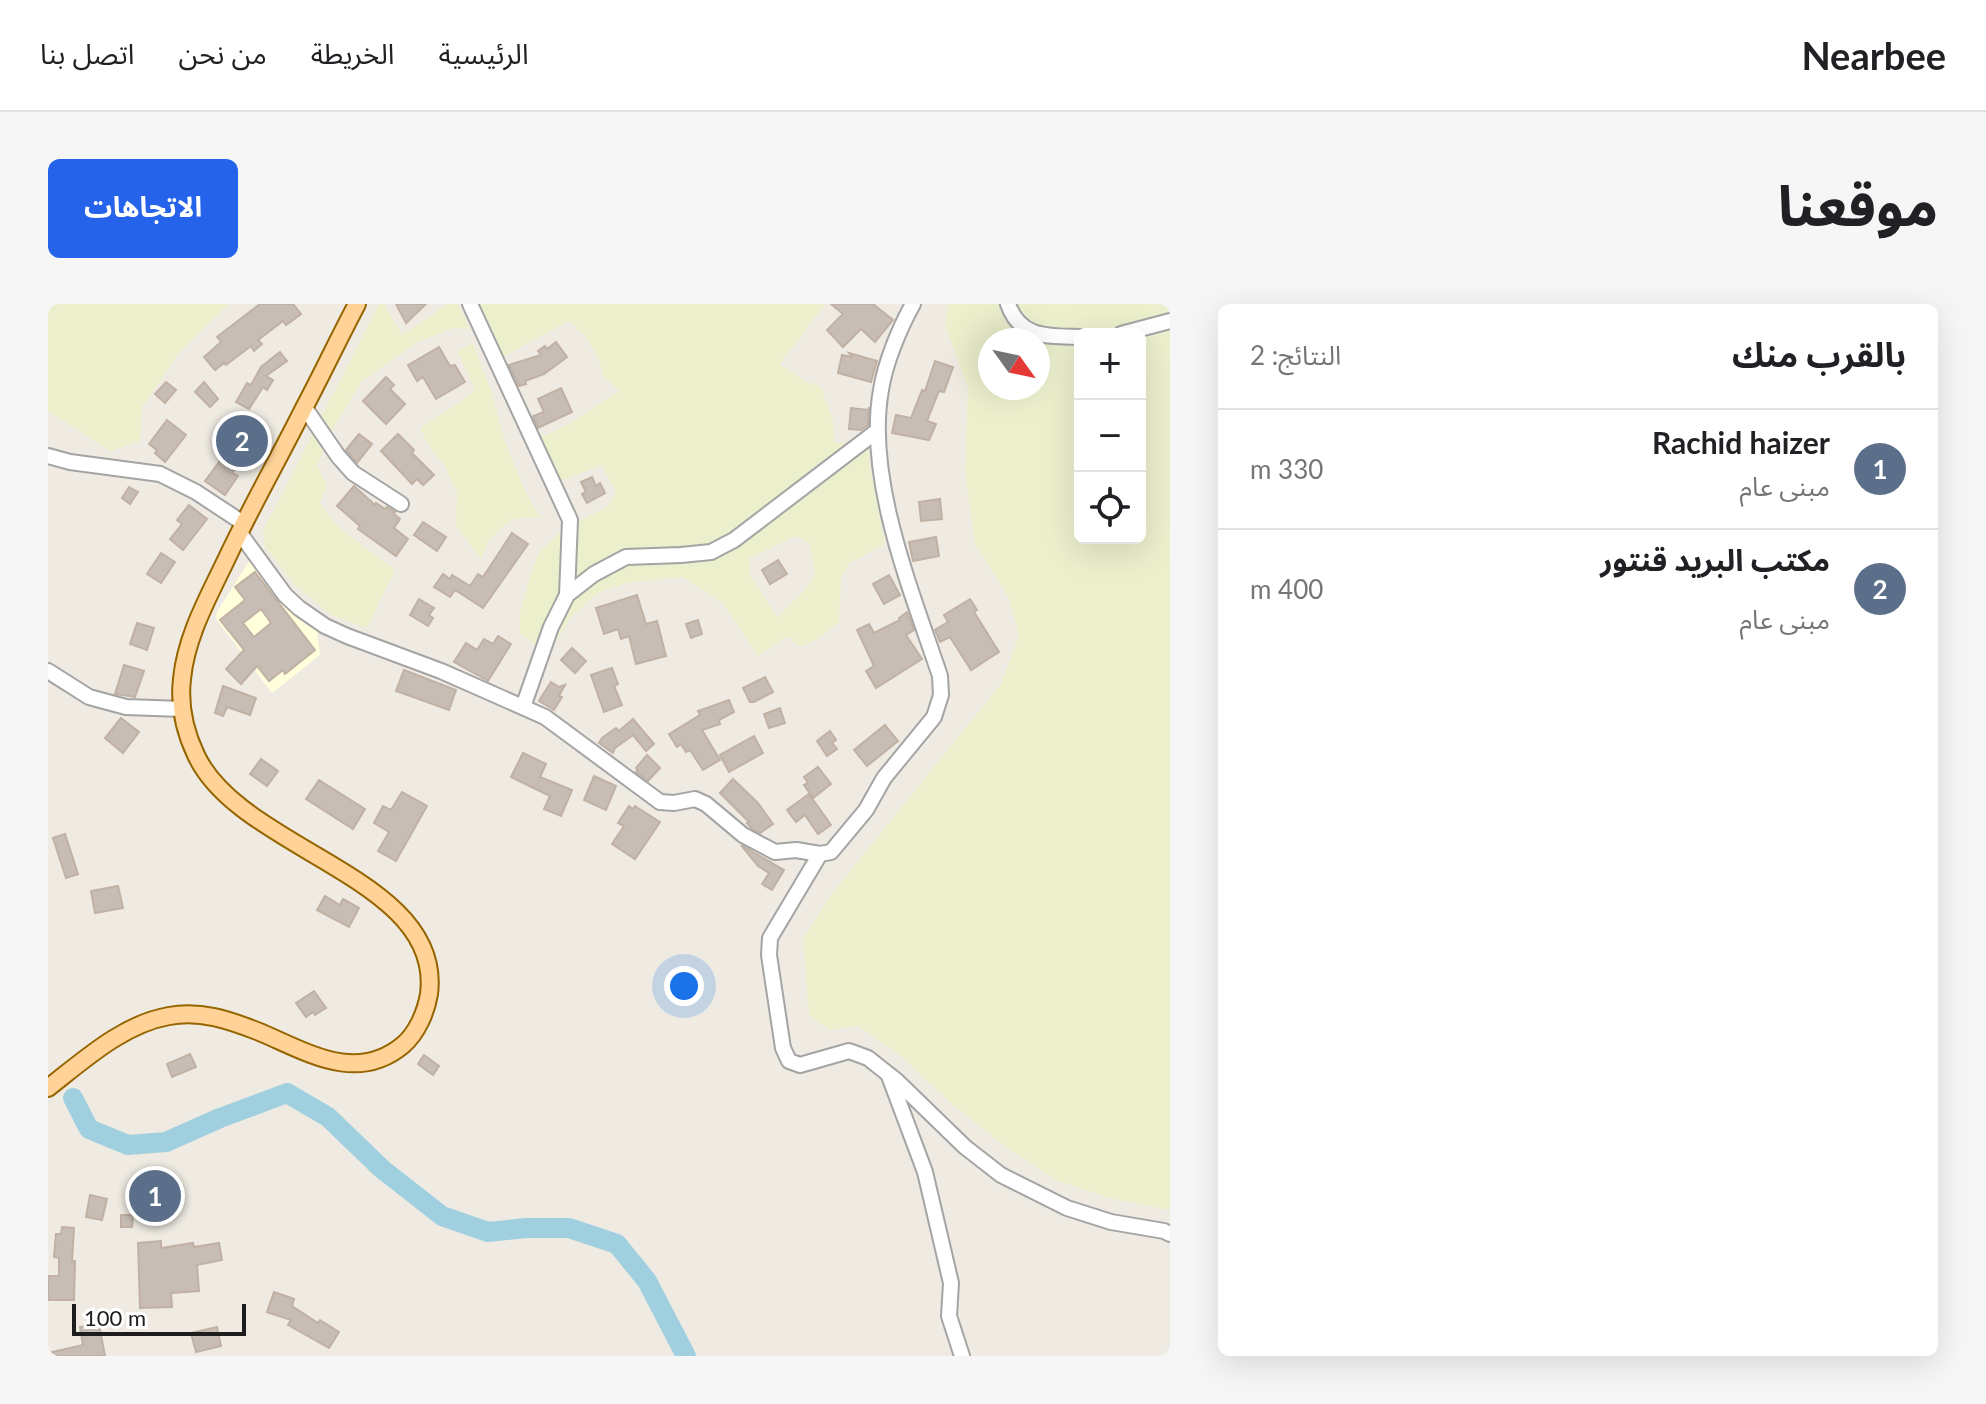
<!DOCTYPE html>
<html lang="ar">
<head>
<meta charset="utf-8">
<style>
	body { margin:0; font-family:Lato,"Noto Sans Arabic",sans-serif; background:#f6f6f6; color:#202124; direction:rtl }
	.controls { position:absolute; right:24px; top:24px; display:grid; overflow:hidden; border-radius:12px; box-shadow:0 8px 32px #0002 }
	.controls button { width:72px; height:72px; display:grid; place-items:center; padding:0; border:0; border-bottom:2px solid #e0e0e0; background:#fff; color:#202124; font:40px sans-serif }
	.compass { position:absolute; left:930px; top:24px; width:72px; height:72px; border-radius:50%; background:#fff; box-shadow:0 8px 32px #0002; rotate:123deg }
	.scale { position:absolute; left:24px; bottom:20px; width:174px; box-sizing:border-box; padding-left:8px; border:4px solid #1d1d1d; border-top:0; font-size:22px; line-height:28px; white-space:nowrap; color:#1d1d1d; -webkit-text-stroke:6px #fff; paint-order:stroke }
	.you { position:absolute; left:636px; top:682px; width:28px; height:28px; margin:-20px; border:6px solid #fff; border-radius:50%; background:#1a73e8; box-shadow:0 0 0 12px #1a73e833 }
	.badge { display:grid; place-items:center; width:52px; height:52px; border-radius:50%; background:#2563eb; color:#fff; font-size:26px; font-weight:700 }
	.pin { position:absolute; translate:-50% -50%; border:4px solid #fff; box-shadow:0 2px 8px #0006 }
	.list { margin:0; padding:0; list-style:none }
	h2 { display:flex; justify-content:space-between; align-items:center; height:104px; margin:0; padding:0 32px; font-size:34px }
	h2 small { font-size:26px; font-weight:400; color:#757577 }
	.list li { display:grid; grid-template-columns:52px 1fr auto; gap:24px; align-items:center; box-sizing:border-box; height:120px; padding:0 32px; border-top:2px solid #e0e0e0 }
	.list b { display:block; font-size:30px; white-space:nowrap }
	.list p { margin:0; font-size:26px; white-space:nowrap; color:#757577 }
	.list em { font-size:26px; font-style:normal; color:#757577 }
	.icon { flex:none; width:44px; height:44px; fill:none; stroke:currentColor; stroke-width:2; stroke-linecap:round; stroke-linejoin:round }
	.map { position:relative; flex:none; width:1122px; height:1052px; overflow:hidden; direction:ltr; border-radius:12px }
	header { display:flex; align-items:center; gap:48px; box-sizing:border-box; height:112px; padding:0 40px; background:#fff; border-bottom:2px solid #e0e0e0 }
	header strong { font-size:38px }
	nav { display:flex; gap:44px; margin-inline-start:auto; font-size:28px }
	.intro { display:flex; align-items:center; justify-content:space-between; box-sizing:border-box; height:192px; padding:0 48px }
	h1 { margin:0; font-size:56px }
	.button { padding:20px 36px; border-radius:12px; background:#2563eb; color:#fff; font-size:28px; font-weight:700 }
	main { display:flex; gap:48px; padding:0 48px }
	aside { flex:1; background:#fff; border-radius:12px; box-shadow:0 8px 32px #0002 }
	.map>svg:first-child { display:block }
	.education { fill:#ffffdb }
	.farmland { fill:#ecefcc; fill-rule:evenodd }
	.lines { fill:none; stroke-linecap:round; stroke-linejoin:round }
	.river { stroke:#a0d0df; stroke-width:20 }
	.building { fill:#c7bdb5; stroke:#c1b1a4; stroke-width:2; fill-rule:evenodd }
	.minor-casing { stroke:#a4a4a4; stroke-width:18 }
	.major-casing { stroke:#966500; stroke-width:20 }
	.minor { stroke:#fff; stroke-width:14 }
	.major { stroke:#ffd397; stroke-width:16 }
</style>
</head>
<body>
<header>
<strong>Nearbee</strong>
<nav><a>الرئيسية</a><a>الخريطة</a><a>من نحن</a><a>اتصل بنا</a></nav>
</header>
<div class="intro"><h1>موقعنا</h1><a class="button">الاتجاهات</a></div>
<main>
<aside>
<h2>بالقرب منك<small>النتائج: 2</small></h2>
<ul class="list">
<li><span class="badge" style="background:#5c6f8a">1</span><div><b>Rachid haizer</b><p>مبنى عام</p></div><em>330 m</em></li>
<li><span class="badge" style="background:#5c6f8a">2</span><div><b>مكتب البريد قنتور</b><p>مبنى عام</p></div><em>400 m</em></li>
</ul>
</aside>
<div class="map">
<svg width="1122" height="1052" viewBox="0 0 1122 1052">
	<rect width="100%" height="100%" fill="#efebe2"/>
	<polygon class="education" points="202,256 233,296 269,327 272,351 224,389 168,315 169,308"/>
	<g class="farmland">
		<polygon points="0,0 181,0 131,49 94,103 92,137 62,147 0,107"/>
		<polygon points="331,0 338,0 337,2 354,31 400,0 410,0 422,25 405,24 370,38 314,77 287,122 269,162 279,181 272,199 292,225 347,266 319,324 283,311 245,279 217,242 215,227"/>
		<path d="M430,0H777L732,60L757,77L773,83L785,116L786,139L819,136L823,168L837,240L800,260L793,274L791,318L770,335L752,343L740,332L710,352L674,298L634,273L580,279L551,288L522,314L500,351L472,329V309L482,272L491,248L516,224L558,204L568,188L554,161L499,182L478,141L519,121L571,87L555,72L550,53L536,31L521,17L452,54ZM748,232L761,239L767,270L755,288L729,313L701,269L702,254Z"/>
		<path d="M900,0H1122V906L1061,894L1008,876L958,843L907,803L853,752L810,722L781,726L761,711L755,636L781,593L953,380L971,331L961,294L927,240L917,170L920,84L897,21ZM1032,30H1092V234H1032ZM942,36H990V84H942Z"/>
		<polygon points="425,39 443,87 457,138 478,189 492,213 464,215 440,237 433,256 408,221 409,188 395,159 381,142 372,124 415,96 427,85 409,47"/>
	</g>
	<g class="lines">
		<polyline class="river" points="25,794 41,825 80,841 118,838 172,814 239,789 280,813 334,865 394,912 440,928 478,924 521,924 569,940 599,977 638,1052"/>
	</g>
	<g class="building">
		<polygon points="212,0 245,0 253,10 238,21 235,17 210,36 214,40 206,47 203,42 178,61 176,59 167,66 156,53 173,38 169,33"/>
		<polygon points="348,0 378,0 358,19"/>
		<polygon points="783,0 825,0 845,16 827,38 813,25 795,43 779,26 795,10"/>
		<polygon points="508,38 519,53 496,70 477,77 478,80 471,82 461,61 493,51 490,47 497,42 499,45"/>
		<polygon points="391,43 402,62 407,61 417,78 388,95 375,73 369,77 360,61"/>
		<polygon points="232,48 239,57 218,72 225,76 219,86 215,83 201,105 188,98 199,79 203,81 213,63"/>
		<polygon points="801,49 829,57 823,78 790,69 794,51 804,53"/>
		<polygon points="887,57 905,63 896,88 891,87 879,117 888,120 881,136 844,129 848,111 863,114 874,86 877,87"/>
		<polygon points="338,73 346,81 342,85 357,100 338,120 315,97"/>
		<polygon points="118,78 128,86 117,99 107,90"/>
		<polygon points="156,78 170,95 162,103 147,88"/>
		<polygon points="513,84 524,108 490,124 485,112 496,108 490,95"/>
		<polygon points="821,103 820,121 813,126 801,125 803,104 821,106"/>
		<polygon points="119,116 138,131 117,158 107,149 109,146 101,140"/>
		<polygon points="192,119 207,130 200,139 204,143 184,169 190,172 177,191 157,177 189,134 184,130"/>
		<polygon points="311,130 324,140 309,159 298,146"/>
		<polygon points="350,130 366,146 364,149 386,171 375,181 369,175 364,180 333,147"/>
		<polygon points="544,173 548,182 552,179 557,189 539,199 534,190 538,188 533,178"/>
		<polygon points="306,182 327,201 328,199 337,205 339,203 347,208 346,210 352,215 346,224 360,235 348,252 310,225 312,222 289,202"/>
		<polygon points="81,183 90,188 82,200 74,194"/>
		<polygon points="892,195 894,215 873,217 871,198"/>
		<polygon points="141,201 159,215 135,246 122,235 134,220 129,216"/>
		<polygon points="375,218 398,233 389,247 366,231"/>
		<polygon points="464,229 480,240 435,304 407,286 402,293 386,283 395,270 402,275 404,271 422,282 430,270 435,273"/>
		<polygon points="888,233 891,252 865,257 861,238"/>
		<polygon points="113,249 127,258 113,279 99,270"/>
		<polygon points="730,256 739,270 722,280 714,266"/>
		<path d="M207,268L267,346L237,370L235,366L221,377L209,362L193,380L178,365L196,346L172,316L197,296L187,283ZM213,305L223,319L206,333L195,319Z"/>
		<polygon points="841,271 852,291 836,300 825,280"/>
		<polygon points="589,291 598,320 609,317 618,352 588,360 581,332 573,335 570,325 556,330 548,304"/>
		<polygon points="371,295 386,304 381,311 385,314 380,322 362,311"/>
		<polygon points="922,295 929,306 926,308 951,348 923,366 902,333 892,338 887,326 900,318 896,311"/>
		<polygon points="859,308 866,326 858,331 874,355 828,384 818,367 826,362 809,326 821,320 826,329 852,316 851,314"/>
		<polygon points="650,316 654,330 643,334 638,320"/>
		<polygon points="89,319 106,324 99,346 82,340"/>
		<polygon points="450,332 463,340 440,377 406,358 418,339 429,346 436,335 445,340"/>
		<polygon points="524,344 538,357 527,369 513,356"/>
		<polygon points="76,361 96,367 87,393 67,390"/>
		<polygon points="564,364 570,380 566,382 574,401 556,408 543,371"/>
		<polygon points="356,366 408,386 401,406 348,387"/>
		<polygon points="717,373 725,388 706,398 702,398 695,384"/>
		<polygon points="503,378 511,383 517,381 511,392 514,393 506,406 491,397"/>
		<polygon points="175,382 208,394 202,411 179,403 175,412 167,409"/>
		<polygon points="681,396 686,408 671,416 672,420 654,426 672,456 655,466 642,446 638,448 633,440 629,443 621,430 652,411 650,407"/>
		<polygon points="732,404 737,419 721,424 716,410"/>
		<polygon points="73,414 91,428 75,449 57,434"/>
		<polygon points="585,415 606,440 598,447 585,431 567,444 565,449 551,439 554,434 568,424 571,427"/>
		<polygon points="837,421 850,437 819,462 806,446"/>
		<polygon points="782,427 788,436 784,439 789,445 779,452 769,437"/>
		<polygon points="706,432 715,449 681,468 672,451"/>
		<polygon points="475,449 498,460 492,473 524,486 513,512 496,505 502,492 463,473"/>
		<polygon points="599,451 612,464 600,477 588,468 590,466 588,464"/>
		<polygon points="213,455 230,467 219,482 202,470"/>
		<polygon points="770,463 783,480 765,494 756,481 760,479 756,473"/>
		<polygon points="546,472 568,482 558,506 536,496"/>
		<polygon points="685,475 710,499 725,520 712,529 703,524 699,519 701,518 672,489"/>
		<polygon points="271,476 317,505 305,525 258,495"/>
		<polygon points="354,488 379,502 348,557 330,547 341,528 326,519 335,502 343,506"/>
		<polygon points="761,490 783,521 770,530 757,511 748,518 739,506"/>
		<polygon points="581,502 585,505 587,502 612,518 587,555 564,540 576,522 570,519"/>
		<polygon points="17,530 30,570 18,574 5,534"/>
		<polygon points="693,541 736,566 724,586 714,580 721,569 710,562"/>
		<polygon points="70,582 75,604 47,609 43,587"/>
		<polygon points="277,592 292,601 295,595 311,604 301,623 269,606"/>
		<polygon points="266,687 278,704 267,711 265,708 258,713 248,699"/>
		<polygon points="142,750 148,763 124,773 119,760"/>
		<polygon points="376,751 391,762 385,771 370,760"/>
		<polygon points="42,891 59,895 54,916 38,913"/>
		<polygon points="73,911 85,911 84,923 73,923"/>
		<polygon points="14,923 26,924 24,957 27,957 26,996 0,996 0,972 11,972 11,954 6,953 8,930 13,930"/>
		<polygon points="113,937 113,944 145,939 146,943 171,939 174,956 149,961 151,987 123,989 124,1003 92,1004 90,939"/>
		<polygon points="226,988 246,995 244,1002 270,1019 272,1016 291,1028 281,1044 240,1021 243,1016 219,1008"/>
		<polygon points="51,1020 57,1052 4,1052 4,1048 35,1041 32,1023"/>
		<polygon points="169,1023 173,1042 148,1048 143,1029"/>
	</g>
	<g class="lines">
		<g class="minor-casing">
			<g id="minor">
				<polyline points="422,0 522,216 519,291"/>
				<path d="M865,0C852,23 837,59 833,86C817,175 864,288 892,372L893,391L886,413L836,474L818,506L783,548L772,550L722,634L721,651L735,744L741,757L752,761L801,747L820,754L849,777L917,843L953,871L1019,904L1063,918L1116,927L1122,930"/>
				<path d="M960,0C972,35 1001,32 1032,33"/>
				<polyline points="1073,30 1122,17"/>
				<polyline points="257,104 290,152 305,169 353,200"/>
				<polyline points="0,152 22,158 112,170 148,188 195,219"/>
				<polyline points="191,228 237,291 251,304 277,322 299,332 393,367 497,413 612,498 626,499 647,495 658,500 695,531 727,548 748,546 772,550"/>
				<polyline points="0,367 41,393 78,403 134,405"/>
				<polyline points="475,403 503,323 519,291 546,270 578,253 633,251 663,248 686,236 829,127"/>
				<polyline points="841,772 877,868 903,979 901,1012 914,1052"/>
			</g>
		</g>
		<g class="major-casing">
			<path id="major" d="M0,784C36,756 75,720 121,712C152,706 181,716 209,727C256,746 307,781 355,741C369,729 378,708 381,690C396,573 192,547 148,451C137,428 131,401 134,375C138,332 161,292 179,254C203,203 231,154 256,104C274,70 291,34 309,0"/>
		</g>
		<use href="#minor" class="minor"/>
		<use href="#major" class="major"/>
	</g>
</svg>
<div class="controls">
<button>+</button>
<button>−</button>
<button><svg class="icon" aria-label="locate" viewBox="0 0 24 24"><circle cx="12" cy="12" r="6"/><path d="M12 2v4M12 18v4M2 12h4M18 12h4"/></svg></button>
</div>
<svg class="compass" viewBox="-18 -18 36 36"><path d="M0-13l5 13h-10z" fill="#e53935"/><path d="M0 13l5-13h-10z" fill="#757577"/></svg>
<div class="scale">100 m</div>
<div class="you"></div>
<div class="pin badge" style="left:107px;top:892px;background:#5c6f8a">1</div>
<div class="pin badge" style="left:194px;top:137px;background:#5c6f8a">2</div>
</div>
</main>
</body>
</html>
